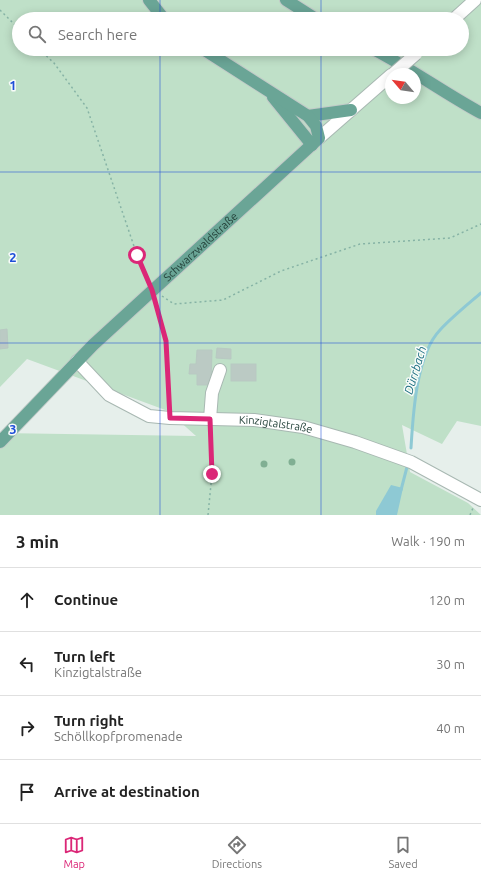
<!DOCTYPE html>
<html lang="en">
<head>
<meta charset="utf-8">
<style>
	body { margin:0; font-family:Ubuntu,sans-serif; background:#f6f6f6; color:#222 }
	.compass { position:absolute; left:385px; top:68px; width:36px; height:36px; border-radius:50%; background:#fff; box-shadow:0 2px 10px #0003; rotate:299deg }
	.stop { position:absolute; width:12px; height:12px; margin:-9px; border:3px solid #db2777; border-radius:50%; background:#fff }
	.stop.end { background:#db2777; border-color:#fff; box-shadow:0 1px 4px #0008 }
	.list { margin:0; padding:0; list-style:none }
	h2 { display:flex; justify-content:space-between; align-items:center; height:52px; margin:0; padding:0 16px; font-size:17px }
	h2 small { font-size:13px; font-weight:400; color:#767676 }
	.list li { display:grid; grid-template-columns:26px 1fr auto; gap:12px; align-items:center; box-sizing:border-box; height:64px; padding:0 16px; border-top:1px solid #e0e0e0 }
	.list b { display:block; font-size:15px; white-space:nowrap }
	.list p { margin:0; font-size:13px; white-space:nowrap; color:#767676 }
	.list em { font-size:13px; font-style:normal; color:#767676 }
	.icon { flex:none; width:22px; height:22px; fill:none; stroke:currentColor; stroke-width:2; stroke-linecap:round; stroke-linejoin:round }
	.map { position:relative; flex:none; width:481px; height:515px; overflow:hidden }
	.search { position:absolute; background:#fff; box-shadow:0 2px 10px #0003; left:12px; right:12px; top:12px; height:44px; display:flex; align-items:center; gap:10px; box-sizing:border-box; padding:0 14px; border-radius:22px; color:#767676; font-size:15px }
	.sheet { height:308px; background:#fff }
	nav { display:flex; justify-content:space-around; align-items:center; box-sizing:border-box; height:56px; border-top:1px solid #e0e0e0; background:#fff; font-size:11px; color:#767676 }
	nav a { display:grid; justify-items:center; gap:2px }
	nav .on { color:#db2777 }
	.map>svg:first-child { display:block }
	.green { fill:#bfe0c8; fill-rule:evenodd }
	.water { fill:#8ec9d4 }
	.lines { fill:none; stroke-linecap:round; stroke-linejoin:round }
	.stream { stroke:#8ec9d4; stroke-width:3 }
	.building { fill:#bbcac4; stroke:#b8c9c2 }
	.minor-casing { stroke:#a8b8b2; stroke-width:14 }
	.major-casing { stroke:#c2cac8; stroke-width:14 }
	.path { stroke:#86b3a5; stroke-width:1.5; stroke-dasharray:2 3; stroke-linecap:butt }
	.minor { stroke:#fff; stroke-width:12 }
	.major { stroke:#6aa596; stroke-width:12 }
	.minor-bridge-casing { stroke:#a8b8b2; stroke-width:14; stroke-linecap:butt }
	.minor-bridge { stroke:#fff; stroke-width:12 }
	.tree { fill:#80af93 }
	.route { stroke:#db2777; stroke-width:5 }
	.grid { fill:none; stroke:#1d4ed8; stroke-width:1; stroke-opacity:0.55 }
	.labels { text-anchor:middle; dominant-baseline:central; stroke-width:3; stroke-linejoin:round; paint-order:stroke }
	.street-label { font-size:11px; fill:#24423a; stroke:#f7fbf9 }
	.water-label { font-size:12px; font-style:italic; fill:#1c6f80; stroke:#f7fbf9 }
	.grid-label { font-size:13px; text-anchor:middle; font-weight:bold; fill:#1d4ed8; stroke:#f7fbf9; stroke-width:3; stroke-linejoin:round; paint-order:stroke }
</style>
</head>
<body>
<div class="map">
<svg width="481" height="515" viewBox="0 0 481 515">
	<rect width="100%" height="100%" fill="#e6efeb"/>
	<path class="green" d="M0,0H481V426L457,421L442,444L402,425L410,472L468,503L481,515H0V433L196,436L168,411L27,359L0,387ZM19,19H462V49H19ZM391,74H415V98H391Z"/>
	<polygon class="water" points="391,485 403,488 397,515 376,515 376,511"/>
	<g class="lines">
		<g class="stream">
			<path d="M411,448C413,415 416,355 440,330C452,317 467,305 481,293"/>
			<polyline points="401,490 407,467"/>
		</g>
	</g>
	<g class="building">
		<polygon points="7,329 8,348 0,349 0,330"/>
		<polygon points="217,348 231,349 231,359 216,358"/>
		<polygon points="197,350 212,350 211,385 197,385 197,374 189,374 190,364 196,364"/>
		<rect x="231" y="364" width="25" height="17"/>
	</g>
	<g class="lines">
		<g class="minor-casing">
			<g id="minor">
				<polyline points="454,19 475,0"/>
				<polyline points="319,138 391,75"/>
				<path id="s1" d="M77,361L109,395L149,416L170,418L254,420L303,427L355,442L411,462L481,500"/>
				<polyline points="210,419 212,393 220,370"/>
			</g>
		</g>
		<g class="major-casing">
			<g id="major">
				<polyline points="149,0 164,19"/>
				<polyline points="286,0 316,19"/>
				<path d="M373,49C410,68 444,93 481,113"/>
				<polyline points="273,97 312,145"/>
				<polyline points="308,116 351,110"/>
				<path id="s2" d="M0,442L93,345L319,138L316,126L308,116L203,49"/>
			</g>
		</g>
		<g class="path">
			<polyline points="0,10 19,29"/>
			<polyline points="39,49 54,63 87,108 137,255 148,280"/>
			<polyline points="162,296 174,304 223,300 281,271 360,244 450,238 481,224"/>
			<polyline points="156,302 166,341 169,407"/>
			<polyline points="208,515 212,474 210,429"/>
			<polyline points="470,515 473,508"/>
		</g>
		<use href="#minor" class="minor"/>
		<use href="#major" class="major"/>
		<g class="minor-bridge-casing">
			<polyline id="minor-bridge" points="393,74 416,54"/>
		</g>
		<use href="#minor-bridge" class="minor-bridge"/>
	</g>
	<g class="tree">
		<circle cx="292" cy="462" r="3.5"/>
		<circle cx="264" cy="464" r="3.5"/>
	</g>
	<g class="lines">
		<polyline class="route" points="137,255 152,290 166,341 170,418 210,419 212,474"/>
	</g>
	<path class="grid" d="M160,0V19M321,0V19M160,49V515M321,49V515M0,172H481M0,343H481"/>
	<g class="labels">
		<g class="street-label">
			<text stroke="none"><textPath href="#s2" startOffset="280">Schwarzwaldstraße</textPath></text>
			<text stroke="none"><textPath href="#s1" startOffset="219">Kinzigtalstraße</textPath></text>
		</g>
		<g class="water-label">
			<text transform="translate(415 370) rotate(-73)">Dürrbach</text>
		</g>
	</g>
	<g class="grid-label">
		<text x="13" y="90">1</text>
		<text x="13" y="262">2</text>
		<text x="13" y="434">3</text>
	</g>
</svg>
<svg class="compass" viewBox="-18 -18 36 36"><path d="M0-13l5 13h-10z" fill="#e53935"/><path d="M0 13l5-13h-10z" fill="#767676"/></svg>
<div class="stop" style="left:137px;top:255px"></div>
<div class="stop end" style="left:212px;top:474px"></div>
<div class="search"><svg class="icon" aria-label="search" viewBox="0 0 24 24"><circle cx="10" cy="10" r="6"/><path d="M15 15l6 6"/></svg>Search here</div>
</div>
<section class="sheet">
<h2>3 min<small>Walk · 190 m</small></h2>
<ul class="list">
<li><svg class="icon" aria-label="ahead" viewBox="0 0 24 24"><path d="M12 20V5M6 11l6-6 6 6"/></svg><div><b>Continue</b></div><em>120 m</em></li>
<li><svg class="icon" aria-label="left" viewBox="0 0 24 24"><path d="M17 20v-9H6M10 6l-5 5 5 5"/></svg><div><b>Turn left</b><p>Kinzigtalstraße</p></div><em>30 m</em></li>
<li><svg class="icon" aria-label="right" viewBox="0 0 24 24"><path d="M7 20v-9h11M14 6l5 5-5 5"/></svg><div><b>Turn right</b><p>Schöllkopfpromenade</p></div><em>40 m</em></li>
<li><svg class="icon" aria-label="arrive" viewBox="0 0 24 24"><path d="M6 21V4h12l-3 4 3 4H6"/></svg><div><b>Arrive at destination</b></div></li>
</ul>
</section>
<nav>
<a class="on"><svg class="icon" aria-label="map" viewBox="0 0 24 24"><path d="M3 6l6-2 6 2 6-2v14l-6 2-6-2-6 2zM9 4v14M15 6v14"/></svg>Map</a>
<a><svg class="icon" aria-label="directions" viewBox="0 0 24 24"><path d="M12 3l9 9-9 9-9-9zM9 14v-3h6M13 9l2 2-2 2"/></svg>Directions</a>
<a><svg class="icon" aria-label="saved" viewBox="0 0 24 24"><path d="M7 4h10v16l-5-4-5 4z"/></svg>Saved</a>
</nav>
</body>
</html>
